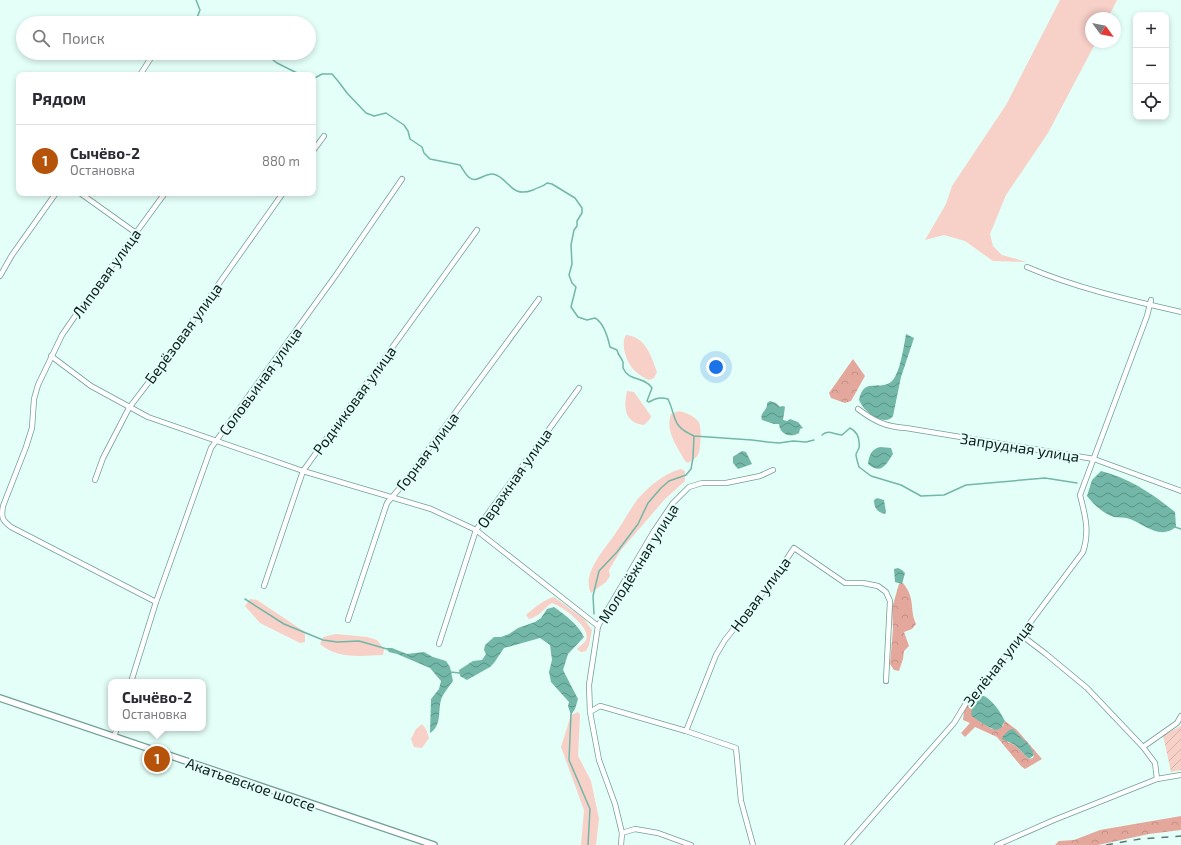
<!DOCTYPE html>
<html lang="ru">
<head>
<meta charset="utf-8">
<style>
	body { margin:0; font-family:"Exo 2",sans-serif; background:#f7f7f7; color:#2b2b33 }
	.controls { position:absolute; right:12px; top:12px; display:grid; overflow:hidden; border-radius:8px; box-shadow:0 2px 6px #0003 }
	.controls button { width:36px; height:36px; display:grid; place-items:center; padding:0; border:0; border-bottom:1px solid #e1e1e2; background:#fff; color:#2b2b33; font:20px sans-serif }
	.compass { position:absolute; left:1085px; top:12px; width:36px; height:36px; border-radius:50%; background:#fff; box-shadow:0 2px 6px #0003; rotate:123deg }
	.you { position:absolute; left:716px; top:367px; width:14px; height:14px; margin:-10px; border:3px solid #fff; border-radius:50%; background:#1a73e8; box-shadow:0 0 0 6px #1a73e833 }
	.badge { display:grid; place-items:center; width:26px; height:26px; border-radius:50%; background:#b45309; color:#fff; font-size:13px; font-weight:700 }
	.pin { position:absolute; translate:-50% -50%; border:2px solid #fff; box-shadow:0 1px 4px #0006 }
	.popup { position:absolute; left:108px; top:679px; width:98px; height:52px; box-sizing:border-box; display:grid; place-content:center; border-radius:8px; background:#fff; filter:drop-shadow(0 1px 3px #0005); font-size:13px; white-space:nowrap; color:#7c7c81 }
	.popup b { font-size:15px; color:#2b2b33 }
	.popup::after { content:''; position:absolute; left:50%; top:100%; margin-left:-8px; border:8px solid transparent; border-top-color:#fff }
	.list { margin:0; padding:0; list-style:none }
	h2 { display:flex; justify-content:space-between; align-items:center; height:52px; margin:0; padding:0 16px; font-size:17px }
	h2 small { font-size:13px; font-weight:400; color:#7c7c81 }
	.list li { display:grid; grid-template-columns:26px 1fr auto; gap:12px; align-items:center; box-sizing:border-box; height:72px; padding:0 16px; border-top:1px solid #e1e1e2 }
	.list b { display:block; font-size:15px; white-space:nowrap }
	.list p { margin:0; font-size:13px; white-space:nowrap; color:#7c7c81 }
	.list em { font-size:13px; font-style:normal; color:#7c7c81 }
	.icon { flex:none; width:22px; height:22px; fill:none; stroke:currentColor; stroke-width:2; stroke-linecap:round; stroke-linejoin:round }
	.map { position:relative; flex:none; width:1181px; height:845px; overflow:hidden }
	.search { position:absolute; background:#fff; box-shadow:0 2px 6px #0003; left:16px; top:16px; width:300px; height:44px; display:flex; align-items:center; gap:10px; box-sizing:border-box; padding:0 14px; border-radius:22px; color:#7c7c81; font-size:15px }
	.panel { position:absolute; background:#fff; box-shadow:0 2px 6px #0003; left:16px; top:72px; width:300px; height:124px; border-radius:8px }
	.map>svg:first-child { display:block }
	.grass { fill:#f7d0c8 }
	.forest { fill:url(#forest-crowns); fill-rule:evenodd }
	.garden { fill:url(#garden-furrows) }
	.water { fill:url(#water-waves) }
	.lines { fill:none; stroke-linecap:round; stroke-linejoin:round }
	.stream { stroke:#72b7a7; stroke-width:1.5 }
	.minor-casing { stroke:#739f94; stroke-width:6 }
	.tertiary-casing { stroke:#739f94; stroke-width:8 }
	.minor { stroke:#fff; stroke-width:4.5 }
	.tertiary { stroke:#fff; stroke-width:5.5 }
	.rail { stroke:#607570; stroke-width:1.5; stroke-dasharray:7 7; stroke-linecap:butt }
	.labels { text-anchor:middle; dominant-baseline:central; stroke-width:4; stroke-linejoin:round; paint-order:stroke }
	.street-label { font-size:15px; fill:#0d1e1b; stroke:#e4fff8 }
</style>
</head>
<body>
<div class="map">
<svg width="1181" height="845" viewBox="0 0 1181 845">
	<defs>
		<pattern id="forest-crowns" width="20" height="18" patternUnits="userSpaceOnUse"><rect width="20" height="18" fill="#e4a79b"/><path d="M2 6a3 3 0 1 1 6 0M12 15a3 3 0 1 1 6 0" fill="none" stroke="#c28f85"/></pattern>
		<pattern id="garden-furrows" width="10" height="10" patternUnits="userSpaceOnUse"><rect width="10" height="10" fill="#f7d0c8"/><path d="M-1 1l2-2M0 10L10 0M9 11l2-2" fill="none" stroke="#d3b2ab"/></pattern>
		<pattern id="water-waves" width="16" height="10" patternUnits="userSpaceOnUse"><rect width="16" height="10" fill="#72b7a7"/><path d="M0 5q4-4 8 0t8 0" fill="none" stroke="#5c9487"/></pattern>
	</defs>
	<rect width="100%" height="100%" fill="#e4fff8"/>
	<g class="grass">
		<polygon points="1060,0 1117,0 1108,18 1091,18 1091,42 1096,42 1048,133 1006,195 990,234 993,246 1002,255 1027,262 993,261 965,241 944,235 925,240 946,204 952,186 1006,105"/>
		<path d="M626,335C646,337 651,356 657,372L654,378L649,380C644,378 639,375 635,371C627,364 620,344 626,335Z"/>
		<path d="M627,391L634,392L651,416L650,419L644,425C641,424 636,424 634,422C623,416 625,401 627,391Z"/>
		<path d="M679,411C686,413 693,415 698,421C702,425 701,449 698,455C696,458 691,461 688,463L685,461C677,446 665,431 671,414Z"/>
		<path d="M681,469L685,471V481L665,499L621,550L609,570L610,576L606,582L591,593C581,574 605,549 615,534C623,523 629,511 637,500C648,487 664,473 681,469Z"/>
		<path d="M554,597L584,619L592,630L589,645L586,651L581,652L577,649C579,646 584,644 586,640C592,628 562,606 552,603C544,608 539,617 529,619L526,615C534,608 543,600 554,597Z"/>
		<polygon points="250,599 257,600 305,632 305,642 300,643 260,623 245,606"/>
		<path d="M336,634L367,637L377,640L384,649L383,655C361,656 337,659 320,644L323,637Z"/>
		<polygon points="578,712 580,715 578,756 591,781 599,819 596,845 581,845 584,810 561,747 571,715"/>
		<polygon points="422,724 426,729 429,738 422,748 414,747 411,739 416,729"/>
	</g>
	<g class="forest">
		<polygon points="853,359 865,376 851,401 845,403 831,398 829,393"/>
		<path d="M903,583C916,599 909,608 916,624L912,629L904,632L909,646L904,651L903,659L899,671L894,670L890,664L893,629L892,608L899,584Z"/>
		<path d="M972,698H977L976,705L980,722L992,729L1003,726L1005,721L1017,730L1042,759L1025,769L1021,766L997,737L975,727L965,737L961,733L970,723L963,720L964,711ZM1016,732L1029,746L1034,755L1033,758L1029,759L1015,745L1007,742Z"/>
		<polygon points="1181,816 1181,830 1149,834 1098,845 1055,845 1059,841 1074,840 1100,830"/>
	</g>
	<polygon class="garden" points="1181,726 1181,770 1171,772 1163,735"/>
	<g class="water">
		<path d="M906,334L914,338L901,377L893,416C887,425 873,417 867,411C864,409 861,404 859,400C864,377 877,391 891,382C900,375 904,345 906,334Z"/>
		<path d="M770,401L776,403L780,407L783,406L785,407L783,420L787,421L790,419L798,422L803,428L800,429L799,433C791,438 780,435 779,424H774L762,420C759,412 768,411 767,403Z"/>
		<path d="M880,447L891,448L893,454C886,465 881,475 868,464C869,456 871,449 880,447Z"/>
		<polygon points="742,451 746,452 752,464 738,469 733,463 733,457"/>
		<path d="M1101,471C1129,478 1153,494 1175,512L1176,527C1160,540 1145,525 1130,519C1125,517 1119,518 1114,517C1104,514 1093,504 1087,496L1092,480Z"/>
		<path d="M877,498L884,500L886,512L885,514C877,512 874,508 874,500Z"/>
		<polygon points="898,568 902,570 905,573 902,584 895,582 894,569"/>
		<path d="M554,607C566,616 577,623 584,637L568,654L563,670L578,699L575,709L571,715L568,706L569,702L551,682L549,672L552,660L550,645L540,638L504,648L494,663L490,667L467,680L460,676L459,670L473,661L482,660L486,654L484,650L485,645L494,637H501L509,634L518,628L535,622L541,618L547,609Z"/>
		<path d="M386,648H392L407,654L424,652L433,657L446,661L450,667L453,681C449,686 445,692 442,697C437,709 443,725 430,733L431,699L439,689L441,681L430,668L397,654L389,652Z"/>
		<path d="M981,695C992,698 1000,712 1005,721L1001,728L996,730C987,727 978,721 971,715L972,708L976,705L977,698Z"/>
		<polygon points="1013,729 1030,746 1034,755 1029,759 1015,745 1002,739 1003,736 1009,730"/>
	</g>
	<g class="lines">
		<g class="stream">
			<polyline points="195,23 200,10 196,0"/>
			<polyline points="256,53 261,56 268,56 277,63 301,75"/>
			<path d="M313,79L322,74H332L338,81L347,93L366,113L374,116L386,113L404,125L408,131L410,139L422,147L424,153L430,159L460,165C463,169 466,176 470,178C477,183 485,173 493,174C509,177 510,199 533,190C538,187 543,187 547,183L552,184L575,198L582,208V213L577,221V226L574,230L571,245L572,264L569,275L572,283L576,287L571,307L578,317L587,320L595,318C604,323 608,338 610,347L617,350C618,355 621,357 623,362C623,364 623,366 623,368C629,382 644,376 652,388L647,401L649,402C656,398 660,397 668,399C677,418 671,426 694,436L752,440L767,442L779,443L793,441L806,442L814,440"/>
			<path d="M822,435C829,429 834,435 842,435L850,428C858,432 860,440 859,448C858,450 857,452 856,454C856,458 858,463 859,467L871,476L901,485L921,496L944,495L966,485L1045,478L1077,483"/>
			<polyline points="1175,527 1181,529"/>
			<polyline points="245,599 284,624 323,640 337,642 359,641 387,649"/>
			<polyline points="594,614 593,596 599,571 617,552 638,524 648,503 661,488 669,481 686,475 691,469 693,458 694,436"/>
			<polyline points="450,672 460,673"/>
			<polyline points="571,714 569,760 590,809 588,845"/>
		</g>
		<g class="minor-casing">
			<g id="minor">
				<polyline points="140,75 154,53"/>
				<polyline points="313,151 324,136"/>
				<polyline points="80,193 136,233"/>
				<path d="M1027,267C1076,288 1129,300 1181,312"/>
				<polyline points="0,276 12,255 56,193"/>
				<polyline points="51,356 91,386 148,417 303,471 431,509 476,530 598,626"/>
				<path d="M858,409C874,421 886,427 906,428L1094,459L1181,491"/>
				<polyline points="95,480 103,458 129,408 155,374 283,193"/>
				<polyline points="264,586 303,471 477,230"/>
				<path d="M156,602L11,527C2,520 1,518 3,506L26,447L32,428L34,399L38,385L62,335L73,319L165,193"/>
				<polyline points="348,620 387,503 399,489 539,299"/>
				<polyline points="1021,635 1046,654 1087,688 1143,747 1155,763 1157,779"/>
				<polyline points="439,644 476,530 579,388"/>
				<polyline points="131,682 156,602 211,448 336,275 402,179"/>
				<polyline points="590,712 600,706 686,731 736,748 741,801 753,845"/>
				<polyline points="686,731 716,655 725,640 772,581 794,548 845,583 863,583 878,586 886,592 890,601 886,681"/>
				<polyline points="114,737 117,728"/>
				<polyline points="1143,747 1177,723 1181,716"/>
				<polyline points="622,833 635,829 658,833 691,845"/>
				<polyline points="621,845 622,833 615,804 599,760 590,712 589,685 598,626 654,531 673,503 689,487 702,483 726,483 760,476 773,470"/>
				<path d="M847,845L954,723L968,700L982,687L1083,552C1090,531 1085,515 1080,495L1147,316L1151,300"/>
				<polyline points="997,845 1054,820 1157,779 1181,775"/>
			</g>
		</g>
		<g class="tertiary-casing">
			<polyline id="tertiary" points="0,698 434,845"/>
		</g>
		<use href="#minor" class="minor"/>
		<use href="#tertiary" class="tertiary"/>
		<polyline class="rail" points="1106,845 1140,839 1181,836"/>
	</g>
	<g class="labels">
		<g class="street-label">
			<text transform="translate(106 273) rotate(-54)">Липовая улица</text>
			<text transform="translate(183 333) rotate(-54)">Берёзовая улица</text>
			<text transform="translate(260 381) rotate(-54)">Соловьиная улица</text>
			<text transform="translate(354 400) rotate(-54)">Родниковая улица</text>
			<text transform="translate(1020 447) rotate(9)">Запрудная улица</text>
			<text transform="translate(427 451) rotate(-53)">Горная улица</text>
			<text transform="translate(514 478) rotate(-55)">Овражная улица</text>
			<text transform="translate(638 563) rotate(-58)">Молодёжная улица</text>
			<text transform="translate(760 594) rotate(-53)">Новая улица</text>
			<text transform="translate(998 663) rotate(-52)">Зелёная улица</text>
			<text transform="translate(251 784) rotate(19)">Акатьевское шоссе</text>
		</g>
	</g>
</svg>
<div class="controls">
<button>+</button>
<button>−</button>
<button><svg class="icon" aria-label="locate" viewBox="0 0 24 24"><circle cx="12" cy="12" r="6"/><path d="M12 2v4M12 18v4M2 12h4M18 12h4"/></svg></button>
</div>
<svg class="compass" viewBox="-18 -18 36 36"><path d="M0-13l5 13h-10z" fill="#e53935"/><path d="M0 13l5-13h-10z" fill="#7c7c81"/></svg>
<div class="you"></div>
<div class="pin badge" style="left:157px;top:759px">1</div>
<div class="popup"><b>Сычёво-2</b>Остановка</div>
<div class="search"><svg class="icon" aria-label="search" viewBox="0 0 24 24"><circle cx="10" cy="10" r="6"/><path d="M15 15l6 6"/></svg>Поиск</div>
<section class="panel">
<h2>Рядом<small></small></h2>
<ul class="list">
<li><span class="badge">1</span><div><b>Сычёво-2</b><p>Остановка</p></div><em>880 m</em></li>
</ul>
</section>
</div>
</body>
</html>
